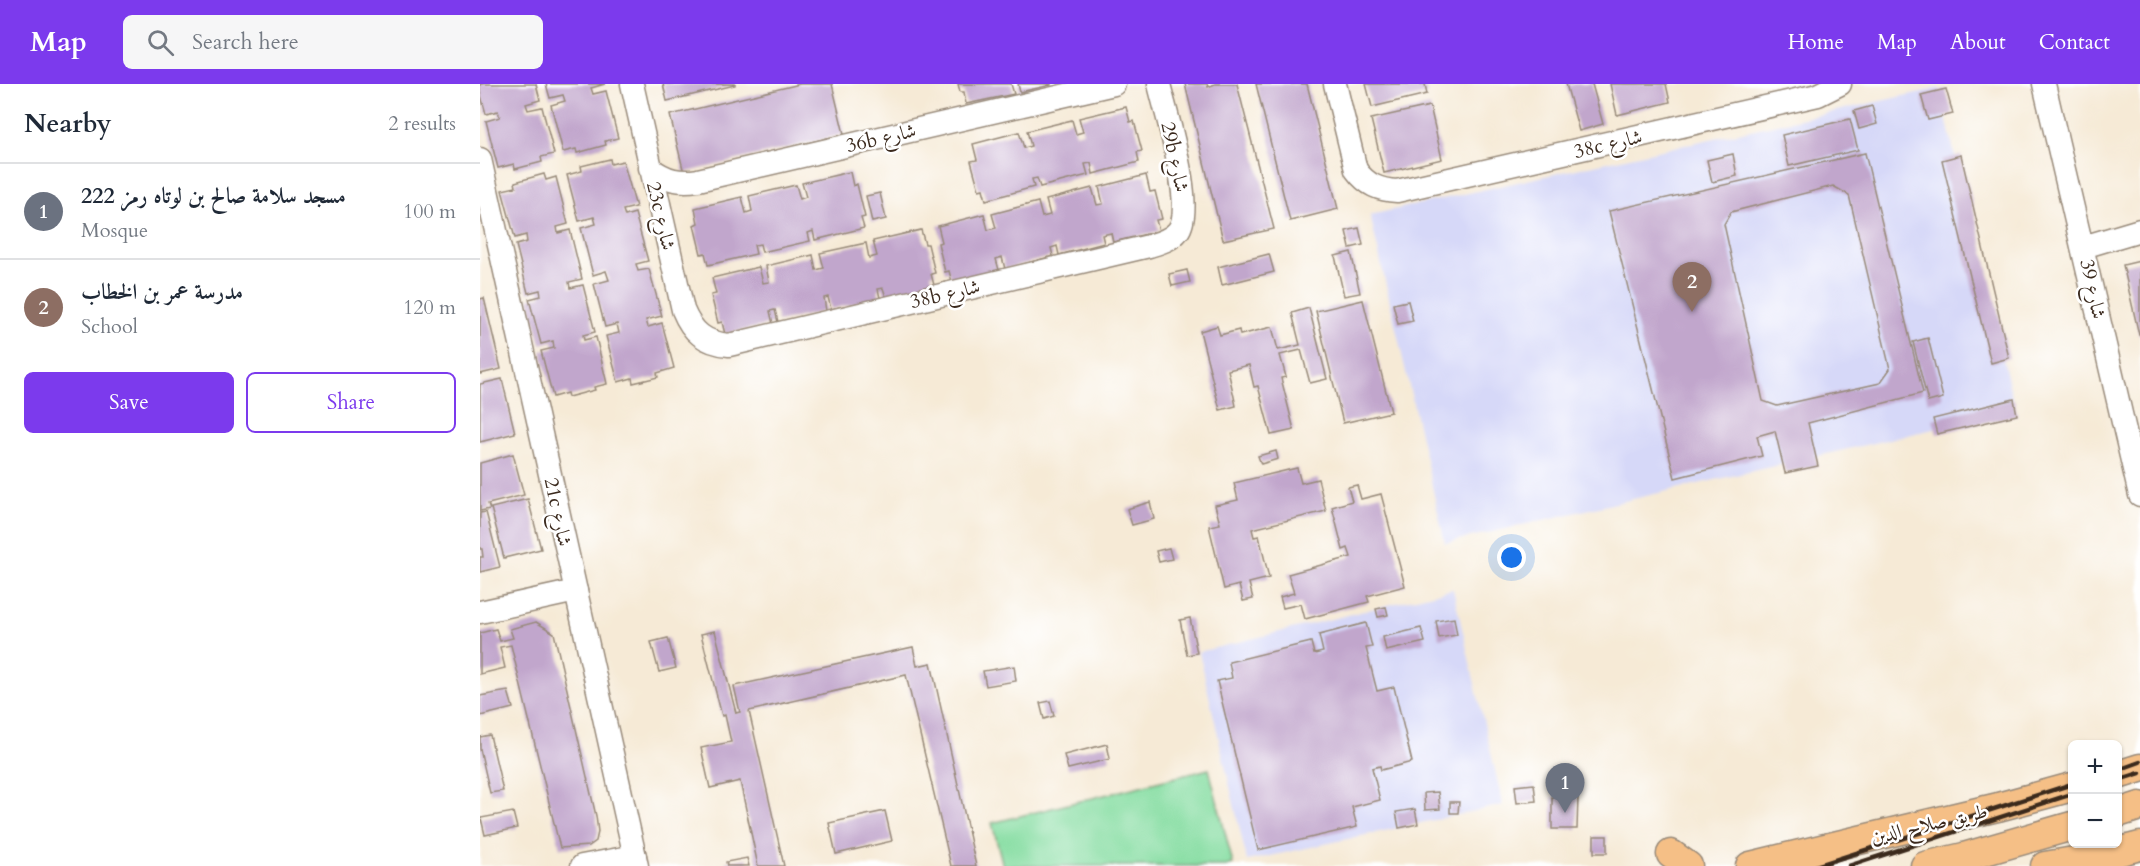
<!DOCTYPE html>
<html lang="en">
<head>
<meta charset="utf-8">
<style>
	body { margin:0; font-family:Cardo,Amiri,serif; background:#f6f6f7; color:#1f2937 }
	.controls { position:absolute; right:18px; bottom:18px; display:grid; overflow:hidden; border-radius:9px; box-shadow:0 2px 4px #0004 }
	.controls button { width:54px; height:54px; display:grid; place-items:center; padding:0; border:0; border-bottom:2px solid #e0e1e3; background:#fff; color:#1f2937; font:30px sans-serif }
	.you { position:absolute; left:1032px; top:474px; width:21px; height:21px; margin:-15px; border:4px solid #fff; border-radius:50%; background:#1a73e8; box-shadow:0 0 0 9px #1a73e833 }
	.badge { display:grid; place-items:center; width:39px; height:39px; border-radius:50%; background:#7c3aed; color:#fff; font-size:20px; font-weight:700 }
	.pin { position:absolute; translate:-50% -50px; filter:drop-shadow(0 2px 3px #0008) }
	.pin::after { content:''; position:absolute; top:32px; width:21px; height:18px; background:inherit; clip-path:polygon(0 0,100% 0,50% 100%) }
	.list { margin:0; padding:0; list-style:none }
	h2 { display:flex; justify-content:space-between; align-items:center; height:78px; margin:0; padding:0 24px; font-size:26px }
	h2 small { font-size:20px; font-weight:400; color:#747a83 }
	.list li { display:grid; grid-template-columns:39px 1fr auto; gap:18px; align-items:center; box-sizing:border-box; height:96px; padding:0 24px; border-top:2px solid #e0e1e3 }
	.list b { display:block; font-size:22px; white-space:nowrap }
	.list p { margin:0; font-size:20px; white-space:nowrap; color:#747a83 }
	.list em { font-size:20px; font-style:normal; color:#747a83 }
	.actions { display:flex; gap:12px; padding:18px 24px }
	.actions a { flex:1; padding:14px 0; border:2px solid #7c3aed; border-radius:9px; text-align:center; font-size:21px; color:#7c3aed }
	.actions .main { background:#7c3aed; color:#fff }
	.icon { flex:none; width:33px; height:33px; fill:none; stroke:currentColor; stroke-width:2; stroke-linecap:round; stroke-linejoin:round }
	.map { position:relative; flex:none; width:1660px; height:782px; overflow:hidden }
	header { display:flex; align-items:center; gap:36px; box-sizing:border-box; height:84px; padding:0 30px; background:#7c3aed; color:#fff }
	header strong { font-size:28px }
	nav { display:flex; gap:33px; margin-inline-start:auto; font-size:21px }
	.search { width:420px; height:54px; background:#f6f6f7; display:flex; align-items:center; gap:15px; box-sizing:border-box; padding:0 21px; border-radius:9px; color:#747a83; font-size:22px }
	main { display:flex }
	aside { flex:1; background:#fff }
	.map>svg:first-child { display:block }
	.built { fill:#d6d8f8 }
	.green { fill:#86dda2; stroke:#608460; stroke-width:1.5 }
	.building { fill:#c1a6cc; fill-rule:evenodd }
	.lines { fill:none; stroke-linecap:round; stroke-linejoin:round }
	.minor-casing { stroke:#988a7a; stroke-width:25 }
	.major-casing { stroke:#988a7a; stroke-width:31 }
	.minor { stroke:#fff; stroke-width:22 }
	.major { stroke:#f5bf86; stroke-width:28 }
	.rail { stroke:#3b2a1e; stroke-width:4.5 }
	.labels { text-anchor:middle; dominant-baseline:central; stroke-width:5; stroke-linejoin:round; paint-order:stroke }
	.street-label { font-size:20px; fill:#3b2a1e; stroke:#fff }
</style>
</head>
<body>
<header>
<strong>Map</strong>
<div class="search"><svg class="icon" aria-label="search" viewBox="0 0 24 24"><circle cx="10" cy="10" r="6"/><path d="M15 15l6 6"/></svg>Search here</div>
<nav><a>Home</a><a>Map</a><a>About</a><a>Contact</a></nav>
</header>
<main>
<aside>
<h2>Nearby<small>2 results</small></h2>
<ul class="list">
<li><span class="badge" style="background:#6b7280">1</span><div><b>مسجد سلامة صالح بن لوتاه رمز 222</b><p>Mosque</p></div><em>100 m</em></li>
<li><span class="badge" style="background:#8d6e63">2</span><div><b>مدرسة عمر بن الخطاب</b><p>School</p></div><em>120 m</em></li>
</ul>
<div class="actions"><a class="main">Save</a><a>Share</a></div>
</aside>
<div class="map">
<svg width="1660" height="782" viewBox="0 0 1660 782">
	<rect width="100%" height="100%" fill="#fff"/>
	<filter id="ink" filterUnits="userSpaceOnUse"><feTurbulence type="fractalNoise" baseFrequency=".0167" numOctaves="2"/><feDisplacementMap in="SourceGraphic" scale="12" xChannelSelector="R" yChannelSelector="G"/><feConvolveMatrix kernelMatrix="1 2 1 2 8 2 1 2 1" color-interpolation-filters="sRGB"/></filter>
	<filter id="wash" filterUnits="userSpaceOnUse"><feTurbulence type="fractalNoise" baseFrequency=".008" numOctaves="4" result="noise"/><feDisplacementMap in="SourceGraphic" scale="24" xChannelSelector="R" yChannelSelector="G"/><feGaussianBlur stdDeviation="1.35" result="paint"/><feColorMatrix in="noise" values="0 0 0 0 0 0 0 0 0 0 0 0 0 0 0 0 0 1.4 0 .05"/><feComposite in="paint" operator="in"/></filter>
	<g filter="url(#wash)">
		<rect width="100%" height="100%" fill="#f6ead6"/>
		<g class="built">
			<polygon points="1459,4 1535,326 965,459 890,131"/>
			<polygon points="973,505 1023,721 767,777 719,568"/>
		</g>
		<polygon class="green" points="729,685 753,780 746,782 523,782 512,739"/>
		<g id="blocks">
			<g class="building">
				<polygon points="0,0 56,0 60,16 46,20 48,26 62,23 74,70 61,73 62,78 35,85 34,80 18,84 6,37 20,33 18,27 6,30 0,8"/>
				<polygon points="66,0 125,0 111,4 113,10 126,7 138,54 125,57 126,61 97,69 96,65 83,68 71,21 85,17 83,11 70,14"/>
				<polygon points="183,0 255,0 255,1 187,17"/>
				<polygon points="320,0 352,0 364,50 204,89 190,31"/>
				<polygon points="478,0 531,0 534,10 486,20 484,8 480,8"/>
				<polygon points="538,0 571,0 571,1 540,8"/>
				<polygon points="705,0 727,0 728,3 735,0 757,0 794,145 743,156"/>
				<polygon points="776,0 827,0 858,125 810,137"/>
				<polygon points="886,0 945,0 947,10 892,23"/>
				<polygon points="1086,0 1112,0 1123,40 1099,47"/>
				<polygon points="1130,0 1186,0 1190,18 1137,31"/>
				<polygon points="1466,5 1473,30 1448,36 1441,11"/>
				<polygon points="950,22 962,75 904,89 891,35"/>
				<polygon points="1392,22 1397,40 1379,45 1374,27"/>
				<polygon points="646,23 650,38 654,37 662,67 657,68 659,78 613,90 611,79 605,80 608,91 560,103 557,94 552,95 554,103 506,116 503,105 499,106 491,77 497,76 493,60 539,48 544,64 551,62 547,47 592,36 596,50 603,48 599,34"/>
				<polygon points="1370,35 1378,66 1309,82 1302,51"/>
				<path d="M1385,69L1443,309L1328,339L1338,382L1305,389L1295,347L1277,352L1282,372L1195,394L1129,127ZM1353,102L1369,111L1410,285L1400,299L1297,322L1283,317L1244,140L1251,128Z"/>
				<polygon points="1253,70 1257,92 1232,98 1227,76"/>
				<polygon points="1481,71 1529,274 1511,279 1462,76"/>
				<polygon points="130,75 131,80 143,77 156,123 143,126 145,132 155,129 168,177 156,180 158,187 169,185 182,232 166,236 168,243 182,239 194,284 177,289 178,293 153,299 152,294 138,298 126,252 139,249 137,240 125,243 114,200 129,196 126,187 113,191 101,144 116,140 114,133 99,137 87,91 102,87 101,82"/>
				<polygon points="370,88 373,102 377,100 385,133 381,134 384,144 335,156 333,147 328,149 330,157 282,168 280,160 274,161 276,170 228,181 225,169 221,170 214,141 218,139 215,124 262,113 266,129 272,127 269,112 316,101 320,115 326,113 322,99"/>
				<polygon points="64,90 66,96 76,93 88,140 77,143 78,149 90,146 102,195 89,198 90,204 103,201 115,248 103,251 104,256 116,253 127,300 114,303 115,306 88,313 87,309 73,313 61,267 74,264 73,257 61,260 49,215 61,212 60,206 48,209 36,161 47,158 46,151 35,154 22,106 36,103 35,98"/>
				<polygon points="666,91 670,108 675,107 682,135 676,136 679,147 633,158 631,149 622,151 624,159 579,171 577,162 571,164 573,172 525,185 522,173 516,175 519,186 472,198 469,187 465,188 458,159 462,158 458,142 504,130 508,146 516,144 512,130 558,118 562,133 570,131 566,116 612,104 617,121 623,120 619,103"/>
				<polygon points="400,109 406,135 392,138 386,112"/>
				<polygon points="879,144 883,161 870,164 866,147"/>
				<polygon points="441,146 445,160 448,160 455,189 451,190 454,201 406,213 403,204 398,205 400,214 351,225 348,213 344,214 346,227 298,238 295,226 290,227 293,240 245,250 242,238 238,239 231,211 236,210 232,194 279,183 283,199 289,198 286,182 333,171 336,186 344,184 340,169 386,159 389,174 397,172 393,157"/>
				<polygon points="871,168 880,209 864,212 855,172"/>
				<polygon points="789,170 794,188 742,201 738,183"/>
				<polygon points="1660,177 1660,251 1659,251 1643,181"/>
				<polygon points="707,186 710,198 692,202 689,190"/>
				<polygon points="4,214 21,285 0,290 0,215"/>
				<polygon points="883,216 911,328 863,339 836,227"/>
				<polygon points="928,217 933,237 918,240 913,220"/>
				<polygon points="829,224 847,295 830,299 821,266 800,271 806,293 801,294 814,346 791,351 778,302 774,303 769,281 748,286 756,322 740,326 720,247 737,242 740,251 759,246 760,251 792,243 798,266 820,261 812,229"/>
				<polygon points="1448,254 1463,314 1448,318 1433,258"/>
				<polygon points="22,295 35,349 0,358 0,300"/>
				<polygon points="1534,315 1537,331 1457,350 1453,335"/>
				<polygon points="796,367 798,375 781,380 778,372"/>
				<polygon points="33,370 44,411 8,420 10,425 0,427 0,379"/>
				<polygon points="817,384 821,399 838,395 846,427 772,445 774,453 779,452 789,494 769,499 773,515 763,517 759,501 744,505 729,442 740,440 735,421 758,416 754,399"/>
				<polygon points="877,401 881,415 901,410 925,502 887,512 889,518 825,535 821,520 803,524 800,513 814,509 808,490 871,473 868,464 863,466 852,423 872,417 868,403"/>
				<polygon points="48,415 61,465 24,474 11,424"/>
				<polygon points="670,418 674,435 652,441 647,425"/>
				<polygon points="6,428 20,483 0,488 0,473 3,473 2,465 0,465 0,429"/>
				<polygon points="689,464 692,475 679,478 676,467"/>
				<polygon points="906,523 908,531 898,533 896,525"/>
				<polygon points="710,534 717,569 707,571 700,536"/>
				<polygon points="974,534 977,551 959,554 956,537"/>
				<polygon points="56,538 74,549 116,732 118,748 116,757 109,762 80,764 31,561 20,563 25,584 0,590 0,549 16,545 20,557 33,554 30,545"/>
				<polygon points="886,539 892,563 886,564 897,607 914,603 932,678 901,686 900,682 892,684 900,716 872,723 877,743 778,766 737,597 752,594 749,578 831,558 834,570 843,568 839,551"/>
				<polygon points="941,544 945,558 906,567 903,553"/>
				<polygon points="235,547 256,629 260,628 254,602 433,563 437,582 451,579 496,782 471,782 426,591 269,627 304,782 278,782 260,697 230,704 221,664 251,658 245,631 242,632 221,550"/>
				<polygon points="188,554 196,584 179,588 171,558"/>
				<polygon points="534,582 536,597 506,602 503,587"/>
				<polygon points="28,607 33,624 0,632 0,612"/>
				<polygon points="570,617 574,632 564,635 560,619"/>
				<polygon points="10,651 23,707 10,709 0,665 0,653"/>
				<polygon points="627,660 630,675 588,685 584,671"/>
				<polygon points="1054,700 1056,717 1037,719 1035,702"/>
				<polygon points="958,708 960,725 945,726 944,709"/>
				<polygon points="1072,713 1098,713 1097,745 1072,745"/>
				<polygon points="970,718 979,718 978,729 970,729"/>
				<polygon points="935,725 938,740 919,744 916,728"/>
				<polygon points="405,727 412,757 356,770 349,739"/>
				<polygon points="33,728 37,744 5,751 1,734"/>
				<rect x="1114" y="752" width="13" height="17"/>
				<polygon points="267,774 269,782 247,782 246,778"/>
			</g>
		</g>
	</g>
	<g filter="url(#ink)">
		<use href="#blocks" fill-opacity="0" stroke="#988a7a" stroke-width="1.5"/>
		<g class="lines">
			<g class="minor-casing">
				<g id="minor">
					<path d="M152,0L203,226C212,248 225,259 249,261L669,162C679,159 691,156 698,147C716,124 686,30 679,0"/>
					<path d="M855,0L876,86C887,101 899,106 917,107L1338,11L1360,0"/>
					<polyline points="1564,0 1660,411"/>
					<polyline points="0,75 157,782"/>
					<path d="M170,84C186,96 199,99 218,96L634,0"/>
					<polyline points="1603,163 1660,146"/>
					<polyline points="0,528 96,507"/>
					<polyline points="102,782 155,772"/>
				</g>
			</g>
			<g class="major-casing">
				<g id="major">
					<polyline points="1638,691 1660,684"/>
					<polyline points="1638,729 1660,722"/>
					<polyline points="1191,770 1208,782"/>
					<polyline points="1270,782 1518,723 1592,703"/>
					<polyline points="1445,782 1484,773 1592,742"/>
					<polyline points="1565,782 1617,773 1660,762"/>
				</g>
			</g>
			<use href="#minor" class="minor"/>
			<use href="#major" class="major"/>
			<g class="rail">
				<polyline points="1638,686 1660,678"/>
				<polyline points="1638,696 1660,689"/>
				<polyline points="1336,782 1592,700"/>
				<polyline points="1369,782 1592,710"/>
			</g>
		</g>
	</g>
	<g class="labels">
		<g class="street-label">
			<text transform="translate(401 54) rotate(-13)">36b شارع</text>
			<text transform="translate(1128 60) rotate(-13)">38c شارع</text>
			<text transform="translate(695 73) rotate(78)">29b شارع</text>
			<text transform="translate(181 132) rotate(77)">23c شارع</text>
			<text transform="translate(1613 205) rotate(78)">شارع 39</text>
			<text transform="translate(465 210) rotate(-13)">38b شارع</text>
			<text transform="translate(78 428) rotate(78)">21c شارع</text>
			<text transform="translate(1449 740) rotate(-13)">طريق صلاح الدين</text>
		</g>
	</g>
</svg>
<div class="controls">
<button>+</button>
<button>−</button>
</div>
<div class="you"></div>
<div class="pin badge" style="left:1085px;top:729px;background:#6b7280">1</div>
<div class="pin badge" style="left:1212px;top:228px;background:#8d6e63">2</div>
</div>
</main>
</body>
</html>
